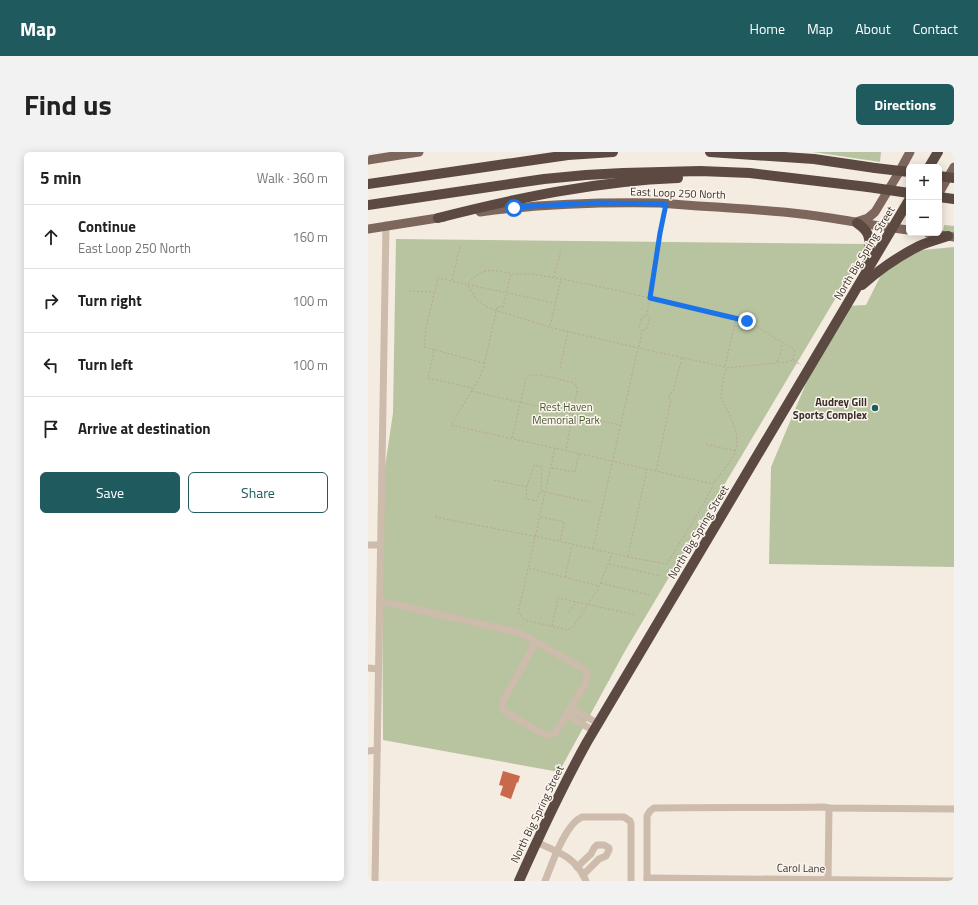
<!DOCTYPE html>
<html lang="en">
<head>
<meta charset="utf-8">
<style>
	body { margin:0; font-family:"Titillium Web",sans-serif; background:#f2f2f2; color:#222 }
	.controls { position:absolute; right:12px; top:12px; display:grid; overflow:hidden; border-radius:6px; box-shadow:0 2px 10px #0003 }
	.controls button { width:36px; height:36px; display:grid; place-items:center; padding:0; border:0; border-bottom:1px solid #e0e0e0; background:#fff; color:#222; font:20px sans-serif }
	.stop { position:absolute; width:12px; height:12px; margin:-9px; border:3px solid #1a73e8; border-radius:50%; background:#fff }
	.stop.end { background:#1a73e8; border-color:#fff; box-shadow:0 1px 4px #0008 }
	.list { margin:0; padding:0; list-style:none }
	h2 { display:flex; justify-content:space-between; align-items:center; height:52px; margin:0; padding:0 16px; font-size:17px }
	h2 small { font-size:13px; font-weight:400; color:#767676 }
	.list li { display:grid; grid-template-columns:26px 1fr auto; gap:12px; align-items:center; box-sizing:border-box; height:64px; padding:0 16px; border-top:1px solid #e0e0e0 }
	.list b { display:block; font-size:15px; white-space:nowrap }
	.list p { margin:0; font-size:13px; white-space:nowrap; color:#767676 }
	.list em { font-size:13px; font-style:normal; color:#767676 }
	.actions { display:flex; gap:8px; padding:12px 16px }
	.actions a { flex:1; padding:9px 0; border:1px solid #1f5a5e; border-radius:6px; text-align:center; font-size:14px; color:#1f5a5e }
	.actions .main { background:#1f5a5e; color:#fff }
	.icon { flex:none; width:22px; height:22px; fill:none; stroke:currentColor; stroke-width:2; stroke-linecap:round; stroke-linejoin:round }
	.map { position:relative; flex:none; width:586px; height:729px; overflow:hidden; border-radius:6px }
	header { display:flex; align-items:center; gap:24px; box-sizing:border-box; height:56px; padding:0 20px; background:#1f5a5e; color:#fff }
	header strong { font-size:19px }
	nav { display:flex; gap:22px; margin-inline-start:auto; font-size:14px }
	.intro { display:flex; align-items:center; justify-content:space-between; box-sizing:border-box; height:96px; padding:0 24px }
	h1 { margin:0; font-size:28px }
	.button { padding:10px 18px; border-radius:6px; background:#1f5a5e; color:#fff; font-size:14px; font-weight:700 }
	main { display:flex; gap:24px; padding:0 24px }
	aside { flex:1; background:#fff; border-radius:6px; box-shadow:0 2px 10px #0003 }
	.map>svg:first-child { display:block }
	.green { fill:#b8c4a0 }
	.building { fill:#c8694b }
	.lines { fill:none; stroke-linecap:round; stroke-linejoin:round }
	.path { stroke:#b9a596; stroke-width:1; stroke-dasharray:2 2; stroke-linecap:butt }
	.minor { stroke:#cdbbac; stroke-width:7 }
	.major { stroke:#7d675c; stroke-width:9 }
	.highway { stroke:#5c4a42; stroke-width:10 }
	.highway-bridge { stroke:#5c4a42; stroke-width:10 }
	.route { stroke:#1a73e8; stroke-width:5 }
	.poi-dot { fill:#1f5a5e; stroke:#fbf5ee; stroke-width:1.5 }
	.labels { text-anchor:middle; dominant-baseline:central; stroke-width:3; stroke-linejoin:round; paint-order:stroke }
	.street-label { font-size:11px; fill:#3b302b; stroke:#fbf5ee }
	.poi-label { font-size:11px; font-weight:bold; fill:#3b302b; stroke:#fbf5ee; text-anchor:end }
	.park-label { font-size:11px; fill:#4a5a2e; stroke:#fbf5ee }
</style>
</head>
<body>
<header>
<strong>Map</strong>
<nav><a>Home</a><a>Map</a><a>About</a><a>Contact</a></nav>
</header>
<div class="intro"><h1>Find us</h1><a class="button">Directions</a></div>
<main>
<aside>
<h2>5 min<small>Walk · 360 m</small></h2>
<ul class="list">
<li><svg class="icon" aria-label="ahead" viewBox="0 0 24 24"><path d="M12 20V5M6 11l6-6 6 6"/></svg><div><b>Continue</b><p>East Loop 250 North</p></div><em>160 m</em></li>
<li><svg class="icon" aria-label="right" viewBox="0 0 24 24"><path d="M7 20v-9h11M14 6l5 5-5 5"/></svg><div><b>Turn right</b></div><em>100 m</em></li>
<li><svg class="icon" aria-label="left" viewBox="0 0 24 24"><path d="M17 20v-9H6M10 6l-5 5 5 5"/></svg><div><b>Turn left</b></div><em>100 m</em></li>
<li><svg class="icon" aria-label="arrive" viewBox="0 0 24 24"><path d="M6 21V4h12l-3 4 3 4H6"/></svg><div><b>Arrive at destination</b></div></li>
</ul>
<div class="actions"><a class="main">Save</a><a>Share</a></div>
</aside>
<div class="map">
<svg width="586" height="729" viewBox="0 0 586 729">
	<rect width="100%" height="100%" fill="#f4ebe1"/>
	<g class="green">
		<polygon points="445,0 513,0 512,10"/>
		<polygon points="576,73 586,74 586,81 575,80"/>
		<polygon points="28,87 500,92 257,499 191,620 15,588 14,402 17,315 25,261"/>
		<polygon points="586,95 586,415 401,412 403,315 452,198 478,154 498,153 512,125 544,99"/>
	</g>
	<polygon class="building" points="135,619 152,624 150,631 149,630 143,647 132,643 135,634 131,633"/>
	<g class="lines">
		<g class="path">
			<path d="M142,121C133,120 121,116 113,121C107,124 103,129 97,132L187,151"/>
			<polyline points="186,125 193,97"/>
			<polyline points="84,128 92,95"/>
			<polyline points="41,139 66,140"/>
			<polyline points="182,174 193,127"/>
			<polyline points="275,179 279,176 282,165 279,165"/>
			<path d="M271,195L274,179L271,175L274,165L278,164C287,130 289,94 297,59"/>
			<polyline points="66,199 60,226 104,236"/>
			<polyline points="425,208 427,198 379,169 247,138 199,128 164,122 143,122 135,155 129,155 116,214 112,225 83,273 195,298 345,332 366,304 369,292 368,279 359,257 353,246 354,234 358,216 419,210 425,208 433,213"/>
			<polyline points="409,210 414,197 412,191"/>
			<polyline points="116,211 56,195 58,176 70,126 97,132 101,135 109,148 121,156 181,175 270,196 357,215"/>
			<polyline points="357,214 368,167"/>
			<polyline points="192,216 200,180"/>
			<polyline points="103,239 252,273"/>
			<path d="M144,286L158,227C160,224 160,224 163,223C171,221 197,229 206,231L209,235V239L198,298"/>
			<polyline points="338,292 367,299"/>
			<polyline points="187,296 150,461 157,468 199,478 205,475 230,437 244,402"/>
			<polyline points="184,316 207,320 211,302"/>
			<polyline points="288,318 303,248 301,246 301,242 305,240 314,206"/>
			<polyline points="126,328 159,335 158,347 168,349 173,339 222,350"/>
			<polyline points="159,334 166,313 174,315 173,338"/>
			<polyline points="67,365 191,389 260,405 299,412 335,353 344,336 345,333"/>
			<polyline points="173,365 196,370 192,389"/>
			<polyline points="225,396 270,196"/>
			<polyline points="260,404 279,317"/>
			<polyline points="241,412 293,424"/>
			<polyline points="161,416 231,434"/>
			<polyline points="197,425 204,393"/>
			<polyline points="233,431 281,443"/>
			<polyline points="201,460 208,450"/>
			<polyline points="184,474 190,446 268,463"/>
		</g>
		<g class="minor">
			<polyline points="0,393 12,393"/>
			<path d="M12,449L152,481L216,517C221,522 219,526 217,532L188,580C183,584 179,584 173,581L136,559L134,553L135,549L168,490"/>
			<polyline points="0,516 10,517"/>
			<polyline points="203,556 231,572"/>
			<polyline points="199,563 226,579"/>
			<polyline points="0,599 9,598"/>
			<path d="M168,690C190,700 208,705 218,729"/>
			<polyline points="209,715 223,702 226,696 229,693 236,693 241,696 241,698 238,704 231,707 215,723"/>
			<polyline points="279,726 586,729"/>
			<polyline points="7,729 18,73"/>
			<path d="M177,729C184,712 197,672 214,665H256L262,669L263,672V729"/>
			<path d="M279,729V664L282,659L286,656C343,655 399,656 456,655L461,656L586,657"/>
			<polyline points="460,729 461,656"/>
		</g>
		<g class="major">
			<polyline points="0,8 51,0"/>
			<polyline points="571,41 586,15"/>
			<path d="M112,60C172,52 231,50 291,51C304,52 317,53 330,54C365,56 399,58 433,62C469,66 505,74 541,78"/>
			<polyline points="488,70 500,66 507,60 530,22 542,0"/>
			<polyline points="0,77 76,65"/>
			<polyline points="560,81 586,85"/>
		</g>
		<g class="highway">
			<polyline points="342,0 446,7 507,16"/>
			<polyline points="561,15 570,0"/>
			<polyline points="0,32 200,3 245,0"/>
			<polyline points="571,45 586,47"/>
			<polyline points="0,53 176,27 218,23 255,21 332,19 382,21 500,35"/>
			<path d="M70,66C149,46 229,29 310,26"/>
			<path d="M489,71C493,74 498,77 500,83C504,93 500,106 498,116"/>
			<path d="M494,133C511,118 531,104 551,94C560,90 571,87 580,84"/>
			<path d="M151,729C172,682 194,635 219,590L541,48"/>
		</g>
		<g class="highway-bridge">
			<polyline points="507,16 541,20"/>
			<polyline points="571,24 586,26"/>
			<polyline points="500,35 541,41"/>
		</g>
	</g>
	<g class="lines">
		<polyline class="route" points="146,56 164,54 228,51 298,52 292,81 282,146 379,169"/>
	</g>
	<circle class="poi-dot" cx="507" cy="256" r="4"/>
	<g class="labels">
		<g class="street-label">
			<text transform="translate(310 41) rotate(2)">East Loop 250 North</text>
			<text transform="translate(496 101) rotate(-59)">North Big Spring Street</text>
			<text transform="translate(330 380) rotate(-59)">North Big Spring Street</text>
			<text transform="translate(169 662) rotate(-64)">North Big Spring Street</text>
			<text transform="translate(433 716) rotate(1)">Carol Lane</text>
		</g>
		<g class="poi-label">
			<text x="499" y="250">Audrey Gill<tspan x="499" dy="13">Sports Complex</tspan></text>
		</g>
		<g class="park-label">
			<text x="198" y="255">Rest Haven<tspan x="198" dy="13">Memorial Park</tspan></text>
		</g>
	</g>
</svg>
<div class="controls">
<button>+</button>
<button>−</button>
</div>
<div class="stop" style="left:146px;top:56px"></div>
<div class="stop end" style="left:379px;top:169px"></div>
</div>
</main>
</body>
</html>
